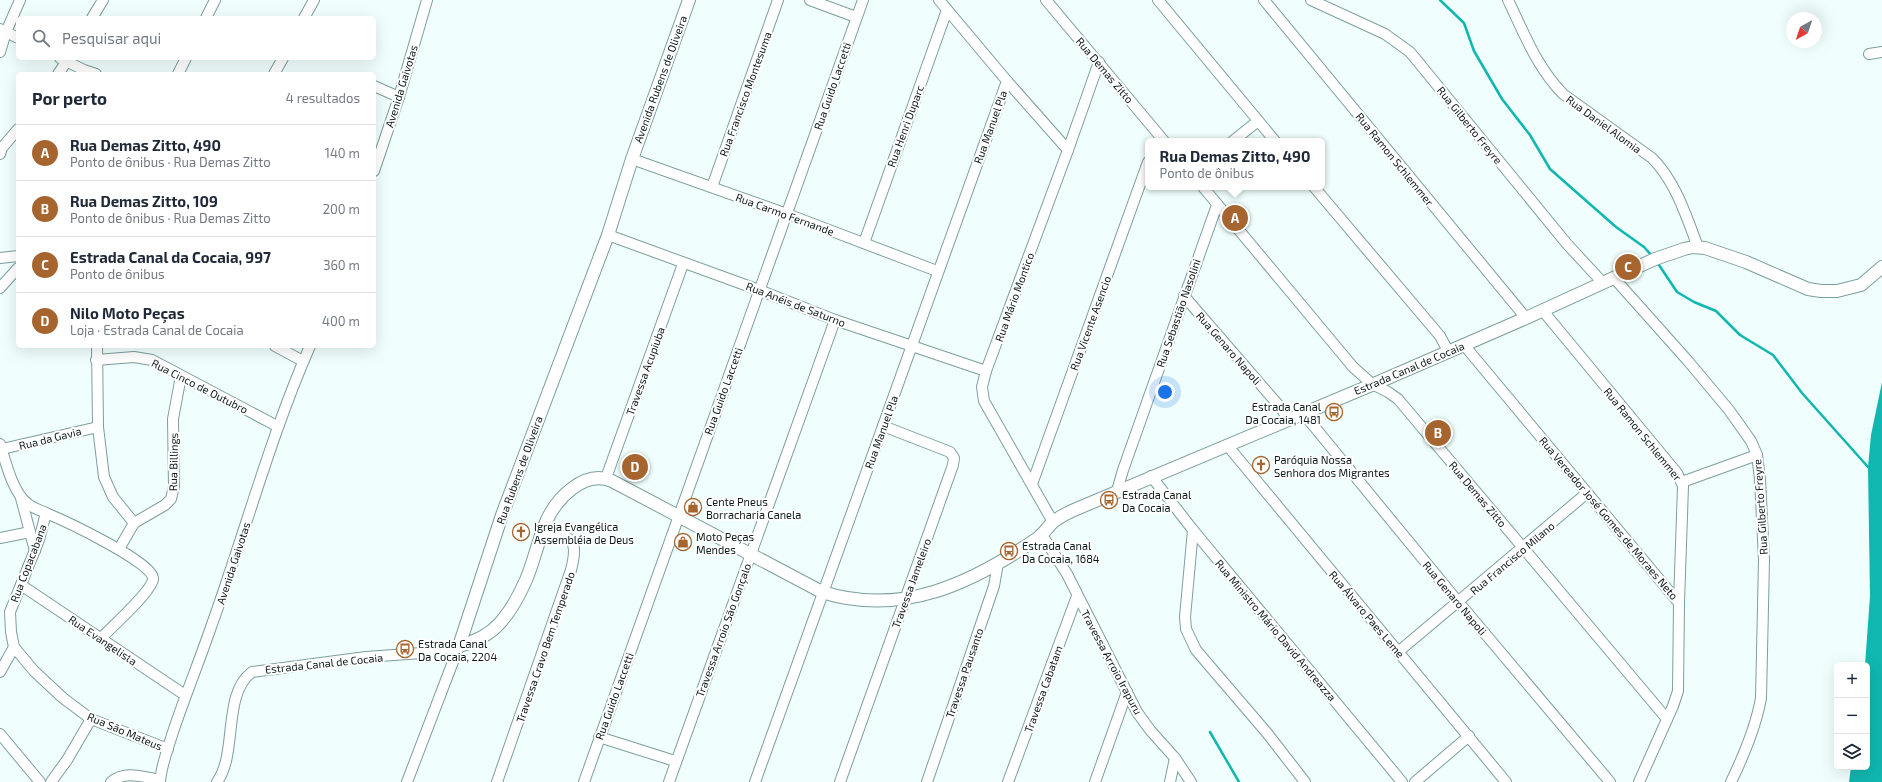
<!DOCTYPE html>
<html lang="pt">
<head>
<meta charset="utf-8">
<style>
	body { margin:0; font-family:"Exo 2",sans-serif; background:#f2f2f3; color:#1f2937 }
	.controls { position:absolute; right:12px; bottom:12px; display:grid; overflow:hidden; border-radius:6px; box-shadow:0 4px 16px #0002 }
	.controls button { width:36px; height:36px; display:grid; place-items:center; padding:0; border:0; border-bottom:1px solid #e0e1e3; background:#fff; color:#1f2937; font:20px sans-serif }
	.compass { position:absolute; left:1786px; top:12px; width:36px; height:36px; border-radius:50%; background:#fff; box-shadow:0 4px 16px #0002; rotate:220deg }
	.you { position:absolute; left:1165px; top:392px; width:14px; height:14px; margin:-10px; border:3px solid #fff; border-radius:50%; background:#1a73e8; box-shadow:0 0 0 6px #1a73e833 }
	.badge { display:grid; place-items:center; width:26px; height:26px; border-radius:50%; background:#a6652f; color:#fff; font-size:13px; font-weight:700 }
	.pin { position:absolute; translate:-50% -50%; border:2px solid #fff; box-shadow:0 1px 4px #0006 }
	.popup { position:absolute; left:1145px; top:138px; width:180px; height:52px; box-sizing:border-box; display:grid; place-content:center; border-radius:6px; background:#fff; filter:drop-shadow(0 1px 3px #0005); font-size:13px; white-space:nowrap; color:#747a83 }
	.popup b { font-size:15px; color:#1f2937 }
	.popup::after { content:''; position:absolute; left:50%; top:100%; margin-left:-8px; border:8px solid transparent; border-top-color:#fff }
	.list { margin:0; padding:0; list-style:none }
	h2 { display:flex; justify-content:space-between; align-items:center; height:52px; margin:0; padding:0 16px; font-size:17px }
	h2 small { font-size:13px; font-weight:400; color:#747a83 }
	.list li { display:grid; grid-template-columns:26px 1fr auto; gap:12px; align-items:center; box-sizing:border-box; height:56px; padding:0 16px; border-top:1px solid #e0e1e3 }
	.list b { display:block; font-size:15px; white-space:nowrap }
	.list p { margin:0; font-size:13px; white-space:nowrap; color:#747a83 }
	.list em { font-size:13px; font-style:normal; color:#747a83 }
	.icon { flex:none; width:22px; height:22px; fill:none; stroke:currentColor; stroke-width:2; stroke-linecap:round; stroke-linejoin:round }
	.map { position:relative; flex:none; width:1882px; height:782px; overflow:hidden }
	.search { position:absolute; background:#fff; box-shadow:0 4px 16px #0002; left:16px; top:16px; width:360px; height:44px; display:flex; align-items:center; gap:10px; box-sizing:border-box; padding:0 14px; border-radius:6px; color:#747a83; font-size:15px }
	.panel { position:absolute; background:#fff; box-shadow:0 4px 16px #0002; left:16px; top:72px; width:360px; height:276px; border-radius:6px }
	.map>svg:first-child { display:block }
	.water { fill:#0fb7b0 }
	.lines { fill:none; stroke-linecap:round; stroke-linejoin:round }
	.stream { stroke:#0fb7b0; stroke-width:2.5 }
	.minor-casing { stroke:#7c9f9c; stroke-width:12 }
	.major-casing { stroke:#7c9f9c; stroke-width:14 }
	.minor { stroke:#fff; stroke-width:10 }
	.major { stroke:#fff; stroke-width:12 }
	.labels { text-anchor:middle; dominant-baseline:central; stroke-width:4; stroke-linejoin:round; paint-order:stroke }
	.street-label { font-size:11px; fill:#0d1a19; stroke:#fff }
	.poi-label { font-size:11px; fill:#0d1a19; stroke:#fff; text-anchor:start }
</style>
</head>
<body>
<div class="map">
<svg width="1882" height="782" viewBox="0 0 1882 782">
	<rect width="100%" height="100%" fill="#f0fffd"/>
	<polygon class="water" points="1882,382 1882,782 1849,782 1851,767 1867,767 1867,665 1865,665 1870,596 1868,467 1871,435"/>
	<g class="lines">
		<g class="stream">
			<polyline points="1440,0 1464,23 1474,51 1502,99 1530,135 1550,169 1616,227 1644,247 1653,257"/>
			<polyline points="1657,262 1677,292 1694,302 1716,311 1740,335 1773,355 1802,393 1868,467"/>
			<polyline points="1210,732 1239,782"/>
		</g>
		<g class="minor-casing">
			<g id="minor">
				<polyline points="810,0 856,17"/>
				<polyline points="939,0 1007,81 1068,150"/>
				<polyline points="1046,0 1164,141"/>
				<polyline points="1158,0 1275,141"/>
				<polyline points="1264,0 1526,318"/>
				<polyline points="1311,0 1385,34 1410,52 1567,244 1603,283"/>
				<path d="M1508,0C1525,35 1536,66 1563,94L1652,158C1676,182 1686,216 1698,247"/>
				<polyline points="92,18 103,0"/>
				<polyline points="206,18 215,0"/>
				<polyline points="304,18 314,0"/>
				<polyline points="0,29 18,38"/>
				<polyline points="0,52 6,32 20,0"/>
				<polyline points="1869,54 1882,52"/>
				<polyline points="60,58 84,70 96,74"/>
				<polyline points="58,74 69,58"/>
				<polyline points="178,74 186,58"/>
				<polyline points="274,74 283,58"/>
				<polyline points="374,86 399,97"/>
				<polyline points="1233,141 1258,121"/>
				<polyline points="0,154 2,148 18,129"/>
				<polyline points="632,159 787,214 937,271"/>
				<polyline points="374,171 399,97 427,0"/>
				<polyline points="712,187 778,0"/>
				<polyline points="1203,187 1353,367 1372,384 1388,392 1398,399 1667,719"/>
				<polyline points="1314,187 1440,336 1448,351"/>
				<polyline points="608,235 759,290 835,320 986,371"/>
				<polyline points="864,243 947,10"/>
				<polyline points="0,258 18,256"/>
				<path d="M1614,278L1688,361L1729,410L1751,441L1757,455L1760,479L1764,560L1761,698C1756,727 1744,755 1731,782"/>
				<polyline points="0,288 18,268"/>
				<polyline points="1184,296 1281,408 1288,419"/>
				<polyline points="1543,311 1677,473 1683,486 1679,603 1678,691 1673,706 1639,782"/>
				<polyline points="1464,345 1679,603"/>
				<polyline points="97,346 98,427 104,477 113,497 134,523"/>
				<polyline points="275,346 303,361"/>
				<polyline points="96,360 134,357 152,360 277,426"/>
				<polyline points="1303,413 1455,598 1610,782"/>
				<path d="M0,444C5,460 13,493 27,503C32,508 40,510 46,513L39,540L10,612L11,632L14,647L34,671L63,698L91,719L168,749"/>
				<polyline points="1227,445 1506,782"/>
				<polyline points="2,449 98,427"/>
				<polyline points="1151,476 1193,530 1402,782"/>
				<polyline points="606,478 683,264"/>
				<polyline points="1682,482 1757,455"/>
				<polyline points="1032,484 1148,162"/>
				<polyline points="1117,491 1123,470 1217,205"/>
				<polyline points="21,498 35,551"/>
				<path d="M46,513C63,520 155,563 153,579C152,591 111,628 101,638"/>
				<polyline points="1053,522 984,401 982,387 986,371 1068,150 1099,62"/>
				<polyline points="1193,530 1185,617 1186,629 1196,650 1267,733 1305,782"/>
				<polyline points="1042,535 1067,574 1137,712 1150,730 1175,758 1191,782"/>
				<polyline points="0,538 30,532"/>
				<polyline points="119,549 134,523 165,505 171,499 174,486 173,419 181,376"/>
				<polyline points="21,585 185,695"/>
				<polyline points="1398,652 1587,493"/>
				<polyline points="0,672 14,647"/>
				<polyline points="0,734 40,782"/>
				<polyline points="599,737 675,761"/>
				<polyline points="51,782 67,760 91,719"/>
				<path d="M111,782C125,770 143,777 160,780L159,782"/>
				<path d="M160,782C161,766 168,748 173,732C185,696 199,662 211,627C245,533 270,437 310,346"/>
				<path d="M217,782C238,753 222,694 252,672L366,657L422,653L459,646"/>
				<polyline points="407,782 459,646"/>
				<path d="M497,782L571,570C579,538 572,536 542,532"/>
				<polyline points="584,782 863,0"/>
				<polyline points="669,782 835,320"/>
				<polyline points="755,782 1007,81"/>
				<polyline points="840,782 953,465 954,458 950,452 883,426"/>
				<polyline points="927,782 994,586 998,563"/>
				<polyline points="1008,782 1077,596"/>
				<polyline points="1095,782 1127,692"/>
				<polyline points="1170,782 1175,758"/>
				<polyline points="1415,782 1469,736"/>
			</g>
		</g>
		<g class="major-casing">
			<g id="major">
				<path d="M459,646C474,642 488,636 499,624C510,612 519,596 526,580C534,561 538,541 546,522C556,499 584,469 612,481L822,592C901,617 970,584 1035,540C1042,536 1046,529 1052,523C1060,516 1071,511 1081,507L1381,381L1526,318L1655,259L1684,249L1693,247L1705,248L1746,262L1808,289L1821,291H1837L1861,285L1882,267"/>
				<polyline points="459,646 502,515 608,235 632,159 689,0"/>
			</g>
		</g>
		<use href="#minor" class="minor"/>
		<use href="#major" class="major"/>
	</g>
	<defs>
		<g id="bus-ring" transform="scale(0.9)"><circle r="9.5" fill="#fff" stroke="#a6652f" stroke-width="1.5"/><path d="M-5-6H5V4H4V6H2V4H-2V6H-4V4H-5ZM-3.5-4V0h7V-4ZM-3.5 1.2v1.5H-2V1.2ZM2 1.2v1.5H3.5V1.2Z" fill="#a6652f"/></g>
		<g id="church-ring" transform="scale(0.9)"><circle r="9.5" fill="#fff" stroke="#a6652f" stroke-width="1.5"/><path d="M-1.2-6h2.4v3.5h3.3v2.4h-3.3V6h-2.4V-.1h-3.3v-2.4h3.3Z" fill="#a6652f"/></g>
		<g id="shop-ring" transform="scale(0.9)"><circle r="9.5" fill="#fff" stroke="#a6652f" stroke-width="1.5"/><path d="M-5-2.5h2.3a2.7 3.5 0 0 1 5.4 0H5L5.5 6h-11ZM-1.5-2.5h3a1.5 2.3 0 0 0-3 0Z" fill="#a6652f"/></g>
	</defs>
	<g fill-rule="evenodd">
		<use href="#bus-ring" x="1334" y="412"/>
		<use href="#church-ring" x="1261" y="465"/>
		<use href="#bus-ring" x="1109" y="500"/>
		<use href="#shop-ring" x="693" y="507"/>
		<use href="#church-ring" x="521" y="532"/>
		<use href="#shop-ring" x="683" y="542"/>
		<use href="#bus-ring" x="1009" y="551"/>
		<use href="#bus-ring" x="405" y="649"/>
	</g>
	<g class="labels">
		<g class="street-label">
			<text transform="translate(1105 70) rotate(50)">Rua Demas Zitto</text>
			<text transform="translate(660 79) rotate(-70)">Avenida Rubens de Oliveira</text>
			<text transform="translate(401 86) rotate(-73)">Avenida Gaivotas</text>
			<text transform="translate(832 86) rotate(-71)">Rua Guido Laccetti</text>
			<text transform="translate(745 94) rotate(-70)">Rua Francisco Montesuma</text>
			<text transform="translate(1604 124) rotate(36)">Rua Daniel Alomia</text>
			<text transform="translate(1470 125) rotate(51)">Rua Gilberto Freyre</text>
			<text transform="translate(905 126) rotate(-70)">Rua Henri Duparc</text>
			<text transform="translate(990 127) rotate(-70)">Rua Manuel Pla</text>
			<text transform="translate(1395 159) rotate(51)">Rua Ramon Schlemmer</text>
			<text transform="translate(785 214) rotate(20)">Rua Carmo Fernande</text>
			<text transform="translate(1014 297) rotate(-70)">Rua Mário Montico</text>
			<text transform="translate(796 304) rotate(21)">Rua Anéis de Saturno</text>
			<text transform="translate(1178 313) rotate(-71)">Rua Sebastião Nasolini</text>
			<text transform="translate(1090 323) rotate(-70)">Rua Vicente Asencio</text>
			<text transform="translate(1229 348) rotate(49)">Rua Genaro Napoli</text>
			<text transform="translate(1409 368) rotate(-23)">Estrada Canal de Cocaia</text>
			<text transform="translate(645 371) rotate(-70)">Travessa Acupiuba</text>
			<text transform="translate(200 386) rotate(27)">Rua Cinco de Outubro</text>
			<text transform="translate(723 391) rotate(-70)">Rua Guido Laccetti</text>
			<text transform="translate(881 432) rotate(-70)">Rua Manuel Pla</text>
			<text transform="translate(1643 434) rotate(51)">Rua Ramon Schlemmer</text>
			<text transform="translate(50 438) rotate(-14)">Rua da Gavia</text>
			<text transform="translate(173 462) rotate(-89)">Rua Billings</text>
			<text transform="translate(519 470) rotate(-70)">Rua Rubens de Oliveira</text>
			<text transform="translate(1478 494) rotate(50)">Rua Demas Zitto</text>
			<text transform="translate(1760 507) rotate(-94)">Rua Gilberto Freyre</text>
			<text transform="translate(1609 518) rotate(50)">Rua Vereador José Gomes de Moraes Neto</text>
			<text transform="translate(1512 558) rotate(-40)">Rua Francisco Milano</text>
			<text transform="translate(28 563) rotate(-69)">Rua Copacabana</text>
			<text transform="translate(233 563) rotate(-72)">Avenida Gaivotas</text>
			<text transform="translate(911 583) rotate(-70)">Travessa Jameleiro</text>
			<text transform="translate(1455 598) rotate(50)">Rua Genaro Napoli</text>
			<text transform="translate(1367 614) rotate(50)">Rua Álvaro Paes Leme</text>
			<text transform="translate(723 630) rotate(-70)">Travessa Arroio São Gonçalo</text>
			<text transform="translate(1276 630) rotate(50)">Rua Ministro Mário David Andreazza</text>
			<text transform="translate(103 640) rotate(34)">Rua Evangelista</text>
			<text transform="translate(545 647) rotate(-71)">Travessa Cravo Bem Temperado</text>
			<text transform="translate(1112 662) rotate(62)">Travessa Arroio Irapuru</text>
			<text transform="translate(324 663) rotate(-6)">Estrada Canal de Cocaia</text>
			<text transform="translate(964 673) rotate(-71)">Travessa Pausanto</text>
			<text transform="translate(1043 689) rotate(-70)">Travessa Cabatam</text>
			<text transform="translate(614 696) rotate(-70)">Rua Guido Laccetti</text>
			<text transform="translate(125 731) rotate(23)">Rua São Mateus</text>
		</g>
		<g class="poi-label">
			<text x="1321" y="406" text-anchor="end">Estrada Canal<tspan x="1321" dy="13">Da Cocaia, 1481</tspan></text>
			<text x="1274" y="459">Paróquia Nossa<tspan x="1274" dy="13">Senhora dos Migrantes</tspan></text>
			<text x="1122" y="494">Estrada Canal<tspan x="1122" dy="13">Da Cocaia</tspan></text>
			<text x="706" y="501">Cente Pneus<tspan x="706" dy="13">Borracharia Canela</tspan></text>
			<text x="534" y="526">Igreja Evangélica<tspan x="534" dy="13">Assembléia de Deus</tspan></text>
			<text x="696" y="536">Moto Peças<tspan x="696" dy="13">Mendes</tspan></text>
			<text x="1022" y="545">Estrada Canal<tspan x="1022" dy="13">Da Cocaia, 1684</tspan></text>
			<text x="418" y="643">Estrada Canal<tspan x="418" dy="13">Da Cocaia, 2204</tspan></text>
		</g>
	</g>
</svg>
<div class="controls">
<button>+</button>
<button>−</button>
<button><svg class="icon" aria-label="layers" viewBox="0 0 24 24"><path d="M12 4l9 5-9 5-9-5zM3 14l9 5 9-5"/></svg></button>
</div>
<svg class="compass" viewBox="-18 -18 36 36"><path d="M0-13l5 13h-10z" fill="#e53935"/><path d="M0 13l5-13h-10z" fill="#747a83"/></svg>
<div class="you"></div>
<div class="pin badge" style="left:1235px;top:218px">A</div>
<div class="popup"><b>Rua Demas Zitto, 490</b>Ponto de ônibus</div>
<div class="pin badge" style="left:1438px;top:433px">B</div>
<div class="pin badge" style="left:1628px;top:267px">C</div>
<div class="pin badge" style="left:635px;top:467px">D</div>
<div class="search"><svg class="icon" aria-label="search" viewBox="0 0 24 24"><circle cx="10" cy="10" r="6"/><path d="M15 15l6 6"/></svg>Pesquisar aqui</div>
<section class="panel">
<h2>Por perto<small>4 resultados</small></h2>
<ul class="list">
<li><span class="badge">A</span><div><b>Rua Demas Zitto, 490</b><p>Ponto de ônibus · Rua Demas Zitto</p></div><em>140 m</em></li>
<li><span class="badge">B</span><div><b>Rua Demas Zitto, 109</b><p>Ponto de ônibus · Rua Demas Zitto</p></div><em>200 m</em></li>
<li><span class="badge">C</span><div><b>Estrada Canal da Cocaia, 997</b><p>Ponto de ônibus</p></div><em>360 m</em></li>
<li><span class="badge">D</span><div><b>Nilo Moto Peças</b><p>Loja · Estrada Canal de Cocaia</p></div><em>400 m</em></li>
</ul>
</section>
</div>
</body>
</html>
